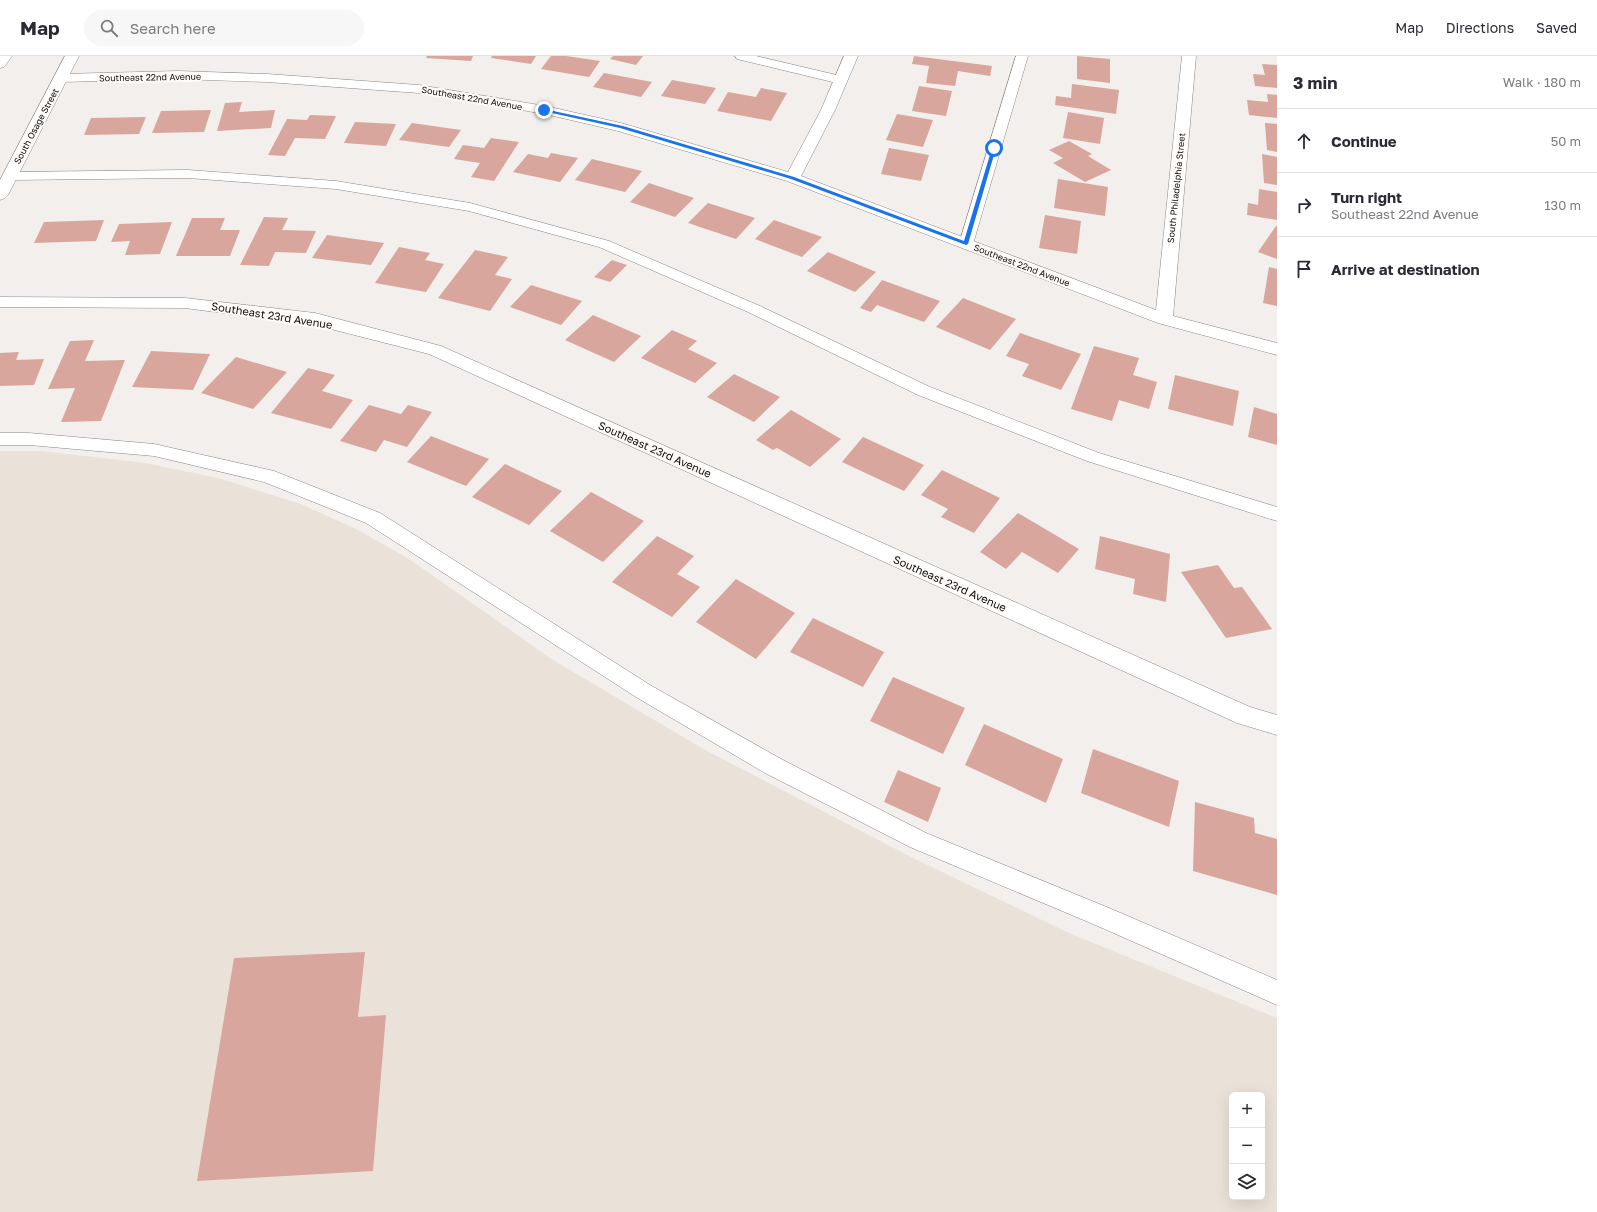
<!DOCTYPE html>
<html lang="en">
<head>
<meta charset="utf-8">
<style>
	body { margin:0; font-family:"Golos Text",sans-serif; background:#f7f7f7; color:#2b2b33 }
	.controls { position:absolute; right:12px; bottom:12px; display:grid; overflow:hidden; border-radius:6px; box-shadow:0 4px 16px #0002 }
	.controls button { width:36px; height:36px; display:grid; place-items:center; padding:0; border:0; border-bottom:1px solid #e1e1e2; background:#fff; color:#2b2b33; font:20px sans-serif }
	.stop { position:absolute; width:12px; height:12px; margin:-9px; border:3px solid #1a73e8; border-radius:50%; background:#fff }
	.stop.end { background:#1a73e8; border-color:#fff; box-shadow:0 1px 4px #0008 }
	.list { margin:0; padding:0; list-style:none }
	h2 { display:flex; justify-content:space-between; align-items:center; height:52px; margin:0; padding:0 16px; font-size:17px }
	h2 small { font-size:13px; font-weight:400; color:#7c7c81 }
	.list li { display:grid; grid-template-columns:26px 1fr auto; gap:12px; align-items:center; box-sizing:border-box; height:64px; padding:0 16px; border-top:1px solid #e1e1e2 }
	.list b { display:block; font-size:15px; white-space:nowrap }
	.list p { margin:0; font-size:13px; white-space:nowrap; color:#7c7c81 }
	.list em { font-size:13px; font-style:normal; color:#7c7c81 }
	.icon { flex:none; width:22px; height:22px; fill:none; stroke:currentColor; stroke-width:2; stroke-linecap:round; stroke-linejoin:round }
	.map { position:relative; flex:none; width:1277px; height:1156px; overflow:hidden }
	header { display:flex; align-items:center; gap:24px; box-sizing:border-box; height:56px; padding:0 20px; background:#fff; border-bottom:1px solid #e1e1e2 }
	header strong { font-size:19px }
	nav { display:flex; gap:22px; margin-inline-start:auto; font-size:14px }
	.search { width:280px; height:36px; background:#f7f7f7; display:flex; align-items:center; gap:10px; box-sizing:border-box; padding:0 14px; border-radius:22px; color:#7c7c81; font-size:15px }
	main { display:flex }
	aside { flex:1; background:#fff }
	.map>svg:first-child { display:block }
	.built { fill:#eae2d9; fill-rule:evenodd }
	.building { fill:#d8a69d }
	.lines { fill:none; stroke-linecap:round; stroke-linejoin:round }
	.lane-casing { stroke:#898683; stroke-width:1 }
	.street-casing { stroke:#898683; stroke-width:1 }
	.secondary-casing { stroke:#898683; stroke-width:1 }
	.lane { fill:#fff; fill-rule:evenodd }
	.street { fill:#fff; fill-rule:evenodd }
	.secondary { fill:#fff; fill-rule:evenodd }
	.route { fill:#1a73e8 }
	.labels { text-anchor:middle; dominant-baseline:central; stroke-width:4; stroke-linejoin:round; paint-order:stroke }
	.far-street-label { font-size:9px; fill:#0e0d0c; stroke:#fffcfa }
	.street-label { font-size:11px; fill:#0e0d0c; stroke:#fffcfa }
</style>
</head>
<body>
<header>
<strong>Map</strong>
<div class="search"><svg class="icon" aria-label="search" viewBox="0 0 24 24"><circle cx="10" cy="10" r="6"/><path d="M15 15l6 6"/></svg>Search here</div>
<nav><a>Map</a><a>Directions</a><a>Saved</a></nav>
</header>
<main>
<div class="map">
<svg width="1277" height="1156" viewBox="0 0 1277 1156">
	<rect width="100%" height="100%" fill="#f2efec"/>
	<path class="built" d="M0,395H41L145,407L218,422L301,448L358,474L409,503L553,604L705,694L915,803L1069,877L1277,962V1156H0ZM1232,1039H1262V1141H1232Z"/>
	<g class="building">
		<polygon points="427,0 473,0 471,5 426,2"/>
		<polygon points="492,0 536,0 531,8 491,2"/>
		<polygon points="551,0 566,0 600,5 589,21 541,13"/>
		<polygon points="613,0 643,0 636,9 610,3"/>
		<polygon points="914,0 992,10 990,20 958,15 955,30 926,27 929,10 912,8"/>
		<polygon points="1077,0 1110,3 1110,27 1077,23"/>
		<polygon points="1262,8 1277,9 1277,32 1255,30 1253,18 1265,19"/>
		<polygon points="604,17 652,26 641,41 593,31"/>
		<polygon points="672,24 716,32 705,48 661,40"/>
		<polygon points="1072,28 1119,34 1116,58 1055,49 1056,40 1071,42"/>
		<polygon points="919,30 952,35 946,60 912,55"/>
		<polygon points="761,32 787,37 771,65 717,55 728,36 756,41"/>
		<polygon points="1267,38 1277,39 1277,62 1249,59 1247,44 1268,46"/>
		<polygon points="242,46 239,56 275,54 271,72 217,75 225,47"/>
		<polygon points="211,54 204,76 152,77 161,55"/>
		<polygon points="1068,56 1104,62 1100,88 1063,82"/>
		<polygon points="897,58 933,64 923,91 886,84"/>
		<polygon points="310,59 336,60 325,83 295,82 285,100 268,99 287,63 307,64"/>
		<polygon points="146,61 139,78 84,79 91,62"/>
		<polygon points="355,66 396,68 386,90 344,87"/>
		<polygon points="412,67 461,74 449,91 399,84"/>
		<polygon points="1265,67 1277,68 1277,96 1267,94"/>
		<polygon points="491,82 519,86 494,125 471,121 480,107 454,103 463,89 484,92"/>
		<polygon points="1069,85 1092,98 1088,100 1111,114 1085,126 1053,107 1063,102 1049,94"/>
		<polygon points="889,92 929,99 921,125 881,118"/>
		<polygon points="551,97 578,102 560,126 513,116 528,98 548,102"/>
		<polygon points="1262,98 1277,101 1277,129 1264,127"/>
		<polygon points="592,103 642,115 625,136 575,124"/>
		<polygon points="1058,123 1108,131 1105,160 1054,152"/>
		<polygon points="649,127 694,142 675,161 630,146"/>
		<polygon points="1259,133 1277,136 1277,164 1247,159 1248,147 1258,149"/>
		<polygon points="708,147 755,162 736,183 688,167"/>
		<polygon points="1045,159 1081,165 1077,198 1039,192"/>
		<polygon points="264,161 288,162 282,174 316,175 306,197 275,196 269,210 240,209"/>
		<polygon points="192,162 225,162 220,174 240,174 230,200 176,200"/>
		<polygon points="104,164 96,185 34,187 44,166"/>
		<polygon points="774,164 822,181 802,201 755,183"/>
		<polygon points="172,166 160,198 125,199 130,185 111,186 119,168"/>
		<polygon points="1276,170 1277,170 1277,203 1258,196"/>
		<polygon points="327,179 384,187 371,209 312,202"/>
		<polygon points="399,191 430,197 425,204 444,208 426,236 375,227"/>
		<polygon points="475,194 508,201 495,219 512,223 490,255 438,242"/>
		<polygon points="828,196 876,216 855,236 807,215"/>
		<polygon points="612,204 627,209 610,226 594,221"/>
		<polygon points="1269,211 1277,213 1277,250 1263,247"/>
		<polygon points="882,224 940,245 924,266 877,249 871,256 860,252"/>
		<polygon points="531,229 582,245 561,269 510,251"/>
		<polygon points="963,242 1016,263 990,294 936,271"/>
		<polygon points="593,259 641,280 614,306 565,284"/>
		<polygon points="672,274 697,285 688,293 717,307 695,327 641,302"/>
		<polygon points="1020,277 1081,298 1061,334 1022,320 1029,308 1006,300"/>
		<polygon points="94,284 85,305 125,304 101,365 61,366 75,332 48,333 70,285"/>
		<polygon points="1094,290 1139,302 1133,319 1157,326 1149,353 1119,344 1112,365 1071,353"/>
		<polygon points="151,295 210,298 193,334 132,331"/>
		<polygon points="19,296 16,304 44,303 34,329 0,330 0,297"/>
		<polygon points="236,301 287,316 253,353 201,337"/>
		<polygon points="308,312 335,319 322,335 353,344 331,373 271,357"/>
		<polygon points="734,318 780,341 754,366 707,341"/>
		<polygon points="1175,319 1239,335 1233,370 1168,353"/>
		<polygon points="369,349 401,358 408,349 432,356 407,391 384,384 376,396 340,385"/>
		<polygon points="1254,351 1277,358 1277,389 1248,381"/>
		<polygon points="791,354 841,383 810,411 777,392 773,394 756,384"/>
		<polygon points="431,380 489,403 466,430 407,406"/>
		<polygon points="863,381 924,409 904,435 842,406"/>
		<polygon points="505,408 562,435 529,469 472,441"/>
		<polygon points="942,414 1000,442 974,477 941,461 948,453 921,439"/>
		<polygon points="591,436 644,465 603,506 550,475"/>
		<polygon points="1018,457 1079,493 1058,517 1022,496 1006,513 980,496"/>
		<polygon points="657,480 694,500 677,518 700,531 672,561 612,526"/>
		<polygon points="1100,480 1170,498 1166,546 1133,538 1135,523 1095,513"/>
		<polygon points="1218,509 1234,532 1242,531 1272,573 1226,582 1181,516"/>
		<polygon points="736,523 795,557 756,603 696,566"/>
		<polygon points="813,562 884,596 863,631 790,596"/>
		<polygon points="893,621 965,652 943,698 870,665"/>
		<polygon points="984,668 1063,703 1046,747 965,709"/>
		<polygon points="1093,693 1179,725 1169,771 1081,737"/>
		<polygon points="898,714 941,732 928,766 884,746"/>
		<polygon points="1195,746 1254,762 1255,777 1277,783 1277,839 1193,815"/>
		<polygon points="365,896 358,961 386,959 373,1115 197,1125 234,902"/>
	</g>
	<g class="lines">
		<g class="lane-casing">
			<g id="lane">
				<polygon points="0,0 12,0 4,11 0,12"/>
				<polygon points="735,0 756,0 845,21 847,24 845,27 841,28 737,3"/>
				<polygon points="1016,0 1028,0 973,188 971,191 966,192 961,191 959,188"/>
				<polygon points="188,114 336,125 470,147 609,185 760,250 930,331 1099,397 1277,451 1277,465 1087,405 918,339 748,256 599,191 469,155 336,133 188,122 10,124 5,123 3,120 5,117 10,116"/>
				<polygon points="0,377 29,377 154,388 274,415 380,457 650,629 781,703 926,777 1109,852 1277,924 1277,949 1093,868 910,791 765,717 636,641 366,467 264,426 154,400 29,389 0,389"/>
			</g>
		</g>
		<g class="street-casing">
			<g id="street">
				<polygon points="844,0 858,0 835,54 801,120 1156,254 1182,0 1196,0 1173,260 1277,287 1277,299 1158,267 787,125 618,75 545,58 419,37 267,26 178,23 61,26 56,25 54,22 56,19 61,18 178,15 267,18 419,29 545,50 621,67 788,116 821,54"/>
				<polygon points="0,241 185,242 315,257 441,290 1250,651 1277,659 1277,679 1237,667 429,298 315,269 185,252 0,251"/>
			</g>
		</g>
		<g class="secondary-casing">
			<polygon id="secondary" points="65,0 79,0 8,139 5,142 0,144 0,124"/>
		</g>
		<use href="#lane" class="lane"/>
		<use href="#street" class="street"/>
		<use href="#secondary" class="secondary"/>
	</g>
	<polygon class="route" points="544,53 623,70 794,121 964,185 992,92 994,90 996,92 968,188 966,189 791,123 620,72 543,55"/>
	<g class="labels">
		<g class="far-street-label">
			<text transform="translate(150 21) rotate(-1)">Southeast 22nd Avenue</text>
			<text transform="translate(472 42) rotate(10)">Southeast 22nd Avenue</text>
			<text transform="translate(36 70) rotate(-62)">South Osage Street</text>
			<text transform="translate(1176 132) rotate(-84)">South Philadelphia Street</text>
			<text transform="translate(1022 209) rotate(21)">Southeast 22nd Avenue</text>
		</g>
		<g class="street-label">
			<text transform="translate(272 259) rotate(9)">Southeast 23rd Avenue</text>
			<text transform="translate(655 393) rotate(24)">Southeast 23rd Avenue</text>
			<text transform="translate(950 527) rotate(24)">Southeast 23rd Avenue</text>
		</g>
	</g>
</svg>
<div class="controls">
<button>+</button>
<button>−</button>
<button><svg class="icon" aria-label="layers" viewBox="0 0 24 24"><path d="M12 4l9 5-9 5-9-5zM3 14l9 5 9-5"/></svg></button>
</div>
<div class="stop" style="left:994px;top:92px"></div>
<div class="stop end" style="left:544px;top:54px"></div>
</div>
<aside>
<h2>3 min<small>Walk · 180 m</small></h2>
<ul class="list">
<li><svg class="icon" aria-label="ahead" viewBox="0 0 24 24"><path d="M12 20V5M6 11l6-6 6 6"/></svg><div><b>Continue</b></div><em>50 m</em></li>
<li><svg class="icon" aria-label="right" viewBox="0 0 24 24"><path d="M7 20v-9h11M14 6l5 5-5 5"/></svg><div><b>Turn right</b><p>Southeast 22nd Avenue</p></div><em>130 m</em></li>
<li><svg class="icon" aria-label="arrive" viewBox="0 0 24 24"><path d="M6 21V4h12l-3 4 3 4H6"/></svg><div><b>Arrive at destination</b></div></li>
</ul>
</aside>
</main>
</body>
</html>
